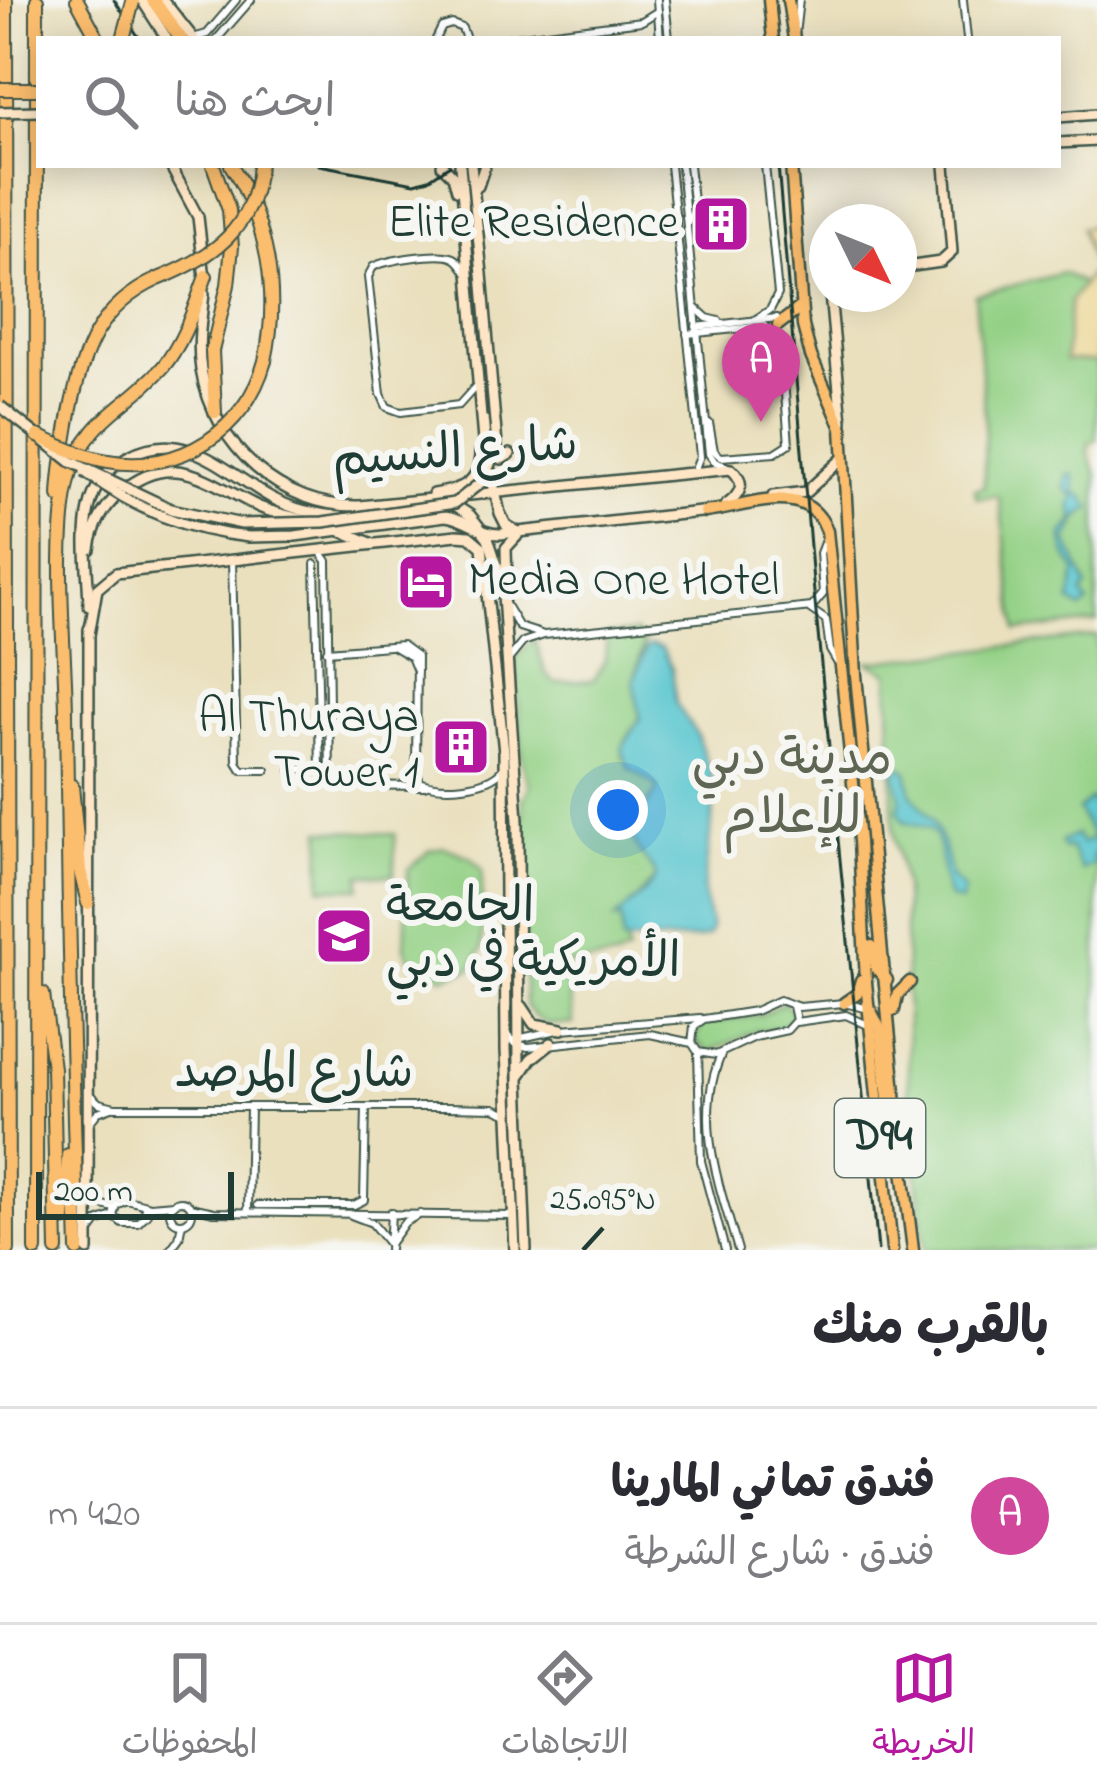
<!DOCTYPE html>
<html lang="ar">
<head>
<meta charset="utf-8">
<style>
	body { margin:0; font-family:"Indie Flower","Playpen Sans Arabic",sans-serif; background:#f7f7f7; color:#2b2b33; direction:rtl }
	.compass { position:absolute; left:809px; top:204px; width:108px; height:108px; border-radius:50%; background:#fff; box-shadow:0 6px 30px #0003; rotate:133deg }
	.scale { position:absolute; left:36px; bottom:30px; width:198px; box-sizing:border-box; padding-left:12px; border:6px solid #1f3d34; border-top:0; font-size:33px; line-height:42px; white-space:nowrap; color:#1f3d34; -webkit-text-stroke:9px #f6f6f2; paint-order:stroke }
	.you { position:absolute; left:618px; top:810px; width:42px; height:42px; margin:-30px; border:9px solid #fff; border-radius:50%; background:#1a73e8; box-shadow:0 0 0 18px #1a73e833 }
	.badge { display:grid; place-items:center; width:78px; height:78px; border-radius:50%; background:#b5179e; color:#fff; font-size:39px; font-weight:700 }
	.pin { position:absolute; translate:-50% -99px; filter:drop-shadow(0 3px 6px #0008) }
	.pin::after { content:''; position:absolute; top:63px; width:42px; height:36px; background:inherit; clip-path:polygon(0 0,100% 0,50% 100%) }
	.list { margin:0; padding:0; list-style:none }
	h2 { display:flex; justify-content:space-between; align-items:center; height:156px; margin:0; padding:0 48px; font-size:51px }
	h2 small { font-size:39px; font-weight:400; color:#7c7c81 }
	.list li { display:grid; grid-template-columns:78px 1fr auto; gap:36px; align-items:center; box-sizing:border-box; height:216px; padding:0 48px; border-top:3px solid #e1e1e2 }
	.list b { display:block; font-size:45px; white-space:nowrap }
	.list p { margin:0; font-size:39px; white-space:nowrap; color:#7c7c81 }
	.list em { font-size:39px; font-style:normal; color:#7c7c81 }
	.icon { flex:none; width:66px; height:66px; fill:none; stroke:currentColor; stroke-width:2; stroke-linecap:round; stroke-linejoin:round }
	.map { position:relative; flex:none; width:1097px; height:1250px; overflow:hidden; direction:ltr }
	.search { position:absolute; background:#fff; box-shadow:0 6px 30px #0003; left:36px; right:36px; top:36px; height:132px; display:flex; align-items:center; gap:30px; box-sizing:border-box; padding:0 42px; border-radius:0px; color:#7c7c81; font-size:45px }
	.sheet { height:372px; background:#fff }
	nav { display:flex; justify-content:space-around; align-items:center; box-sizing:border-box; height:168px; border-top:3px solid #e1e1e2; background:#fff; font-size:33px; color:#7c7c81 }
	nav a { display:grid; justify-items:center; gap:6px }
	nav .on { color:#b5179e }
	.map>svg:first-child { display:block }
	.green { fill:#94d186; stroke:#5a875d; stroke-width:3 }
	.sand { fill:#eeda9e; stroke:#868c69; stroke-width:3 }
	.water { fill:#59c6cf; stroke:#3c8282; stroke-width:3 }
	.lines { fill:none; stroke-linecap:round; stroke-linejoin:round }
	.street-casing { stroke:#3d5549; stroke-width:10 }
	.secondary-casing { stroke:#3d5549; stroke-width:14 }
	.primary-casing { stroke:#3d5549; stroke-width:15 }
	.highway-casing { stroke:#3d5549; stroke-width:16 }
	.street { stroke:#fff; stroke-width:6 }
	.secondary { stroke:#fde5c5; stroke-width:9 }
	.primary { stroke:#fbbd6e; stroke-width:10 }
	.highway { stroke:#fbbd6e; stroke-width:12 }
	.tram { stroke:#1f3d34; stroke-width:3 }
	.secondary-bridge-casing { stroke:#3d5549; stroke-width:14; stroke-linecap:butt }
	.highway-bridge-casing { stroke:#3d5549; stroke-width:16; stroke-linecap:butt }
	.secondary-bridge { stroke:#fde5c5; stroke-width:9 }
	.highway-bridge { stroke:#fbbd6e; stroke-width:12 }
	.ticks { fill:none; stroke:#1f3d34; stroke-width:4.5 }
	.labels { text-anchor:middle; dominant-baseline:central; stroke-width:12; stroke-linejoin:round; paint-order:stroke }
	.shield { fill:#f6f6f2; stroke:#60746d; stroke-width:3 }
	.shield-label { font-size:45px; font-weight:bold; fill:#1f3d34 }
	.poi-label { font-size:48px; fill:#1f3d34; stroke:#f6f6f2; text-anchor:end }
	.street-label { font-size:48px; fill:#1f3d34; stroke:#f6f6f2 }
	.neighbourhood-label { font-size:51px; fill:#5f6654; stroke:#f6f6f2 }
	.ticks-label { font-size:30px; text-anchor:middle; fill:#1f3d34; stroke:#f6f6f2; stroke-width:12; stroke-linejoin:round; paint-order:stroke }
</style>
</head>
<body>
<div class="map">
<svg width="1097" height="1250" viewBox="0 0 1097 1250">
	<rect width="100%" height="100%" fill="#f6f6f2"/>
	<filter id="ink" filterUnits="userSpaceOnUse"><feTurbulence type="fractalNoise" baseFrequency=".00833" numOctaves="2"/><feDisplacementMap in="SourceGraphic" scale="24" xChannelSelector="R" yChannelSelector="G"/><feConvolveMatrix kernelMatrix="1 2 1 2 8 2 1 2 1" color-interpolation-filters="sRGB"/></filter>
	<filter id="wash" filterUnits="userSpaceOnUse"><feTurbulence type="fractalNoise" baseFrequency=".004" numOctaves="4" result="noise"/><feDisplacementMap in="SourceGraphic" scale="48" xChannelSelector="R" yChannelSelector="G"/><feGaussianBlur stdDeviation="2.7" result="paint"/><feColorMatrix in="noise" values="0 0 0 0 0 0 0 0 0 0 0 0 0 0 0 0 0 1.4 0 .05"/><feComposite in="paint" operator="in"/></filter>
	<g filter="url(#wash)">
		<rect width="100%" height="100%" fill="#eae0be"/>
		<g class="green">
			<polygon points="1063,273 1083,284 1070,302 1066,360 1097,362 1097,440 1089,443 1089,456 1097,475 1097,622 1017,631 999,496 977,498 975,489 984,486 985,419 975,295"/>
			<path d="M636,632L645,639L634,680L640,718L625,742L623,757L658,787C652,806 625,818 634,841C640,854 651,864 656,877L621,918L628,953L616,959L566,965L573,1024C550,1025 537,1026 525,1004L523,799L530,786L523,766L515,658L535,639L545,672L554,683L594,680L605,660L607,635Z"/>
			<polygon points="1097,636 1097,1250 925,1250 909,1104 904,887 894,834 889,673 868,662"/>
			<polygon points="322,830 395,834 394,875 361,875 360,888 321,888"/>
			<polygon points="444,847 470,857 482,869 482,949 472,968 445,977 414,967 405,948 408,870 430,850"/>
			<polygon points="783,1003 790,1007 794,1015 783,1027 756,1031 708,1052 695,1040 702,1024 761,1015"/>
		</g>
		<polygon class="sand" points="1097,225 1097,362 1065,360 1070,302 1093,269 1081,228"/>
		<g class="water">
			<polygon points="1068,474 1074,475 1075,492 1083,496 1091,508 1079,517 1067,540 1087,586 1082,595 1088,604 1081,609 1070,602 1076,571 1066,556 1062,535 1075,520 1071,505 1075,498 1065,488"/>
			<path d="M651,645L662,648L672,669L676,703L697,735L712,777L714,805L703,892L711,927L708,936L698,939L623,942L621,918L615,919L647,890L656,877C651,864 639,854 634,841C625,817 652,807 658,787L629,768L622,749L640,718L634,680L646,648Z"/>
			<path d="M901,766L907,771L912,794L933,821L943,843L951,877L964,890L961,902L950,899C938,878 945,846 932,831C926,825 912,824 904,821L898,810L901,799L895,772Z"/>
			<polygon points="1091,799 1097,806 1094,817 1097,853 1092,856 1095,863 1081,870 1070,847 1064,849 1061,842 1076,835 1081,844 1093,838 1078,810"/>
		</g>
	</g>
	<g filter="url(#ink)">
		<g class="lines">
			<g class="street-casing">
				<g id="street">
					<polyline points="657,0 660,39"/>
					<polyline points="665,0 669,39"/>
					<polyline points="963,0 967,39"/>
					<polyline points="795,35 799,0"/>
					<polyline points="193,38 207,34 236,0"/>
					<polyline points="217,39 251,0"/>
					<polyline points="436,39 442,27 452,24 462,28 466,39"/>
					<polyline points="498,39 642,21 658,11"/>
					<polyline points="670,165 700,456 694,471"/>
					<polyline points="681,165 709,454 715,462 728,467"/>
					<polyline points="687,224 694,210 689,165"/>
					<path d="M467,273C464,268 459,260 454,258C441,251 386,260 373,267L368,277L381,394L387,407L401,412L459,405L476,386"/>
					<polyline points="695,307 707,318 719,321"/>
					<polyline points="756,319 770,310 778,294 765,165"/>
					<polyline points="696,327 777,318 778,325"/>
					<polyline points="687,334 765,326"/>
					<polyline points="709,423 714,451 721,457 775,453 789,444 781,343 763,327"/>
					<polyline points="320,551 327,561 330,778 338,785 425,786"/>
					<polyline points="232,560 237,762 242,770 266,770"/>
					<polyline points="504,602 519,627 541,634"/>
					<polyline points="810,609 826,620 830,650 837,662"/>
					<polyline points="394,647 411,657 417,671"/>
					<path d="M327,651L402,645L417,656L416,770L420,782C441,791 486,788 502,770"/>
					<polyline points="509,659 523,642 544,635 812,607 823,594 820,553 825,540"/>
					<polyline points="291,770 320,767 315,564"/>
					<polyline points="793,1006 796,1020 787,1030 755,1037 716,1055 698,1052 692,1043 694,1026 704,1019 755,1011 779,1000 799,1007 844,1003 865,1008"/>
					<polyline points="796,1022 846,1015 870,1026"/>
					<polyline points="507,1034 516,1044 528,1047 650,1034 692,1043"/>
					<polyline points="517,1039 562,1029 700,1018"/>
					<polyline points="698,1052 701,1161 725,1250"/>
					<path d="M721,1055C693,1120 720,1187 738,1250"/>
					<polyline points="88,1093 99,1103 115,1107 448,1107 494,1108 506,1113"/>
					<polyline points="89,1123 98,1112 112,1107"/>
					<polyline points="88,1192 99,1204 114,1208"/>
					<circle cx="181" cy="1212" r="11"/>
					<polyline points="144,1205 147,1214 138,1223 122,1223 113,1216 116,1205 127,1200 150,1206 174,1204"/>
					<polyline points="258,1205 354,1205 364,1200 366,1107"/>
					<polyline points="191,1207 214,1212 513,1216"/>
					<polyline points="248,1211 250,1107"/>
					<polyline points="351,1215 372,1223 389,1244"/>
					<polyline points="89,1233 97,1222 113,1216"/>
					<polyline points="389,1244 405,1222 420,1214"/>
					<polyline points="170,1250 179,1238 182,1223"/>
					<polyline points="389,1250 391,1212"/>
				</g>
			</g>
			<g class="secondary-casing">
				<g id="secondary">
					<polyline points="142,0 167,39"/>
					<polyline points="163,0 194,39"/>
					<polyline points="1058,117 1097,114"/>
					<polyline points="1058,143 1097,141"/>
					<polyline points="170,165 198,217 205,278"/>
					<polyline points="442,165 453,176 457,190"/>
					<polyline points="460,165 483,441 500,513 506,525 518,532"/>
					<polyline points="471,165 482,274"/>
					<polyline points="478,186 485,165"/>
					<polyline points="899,268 941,262 952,252 945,165"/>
					<path d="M204,294C201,319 197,345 201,370C214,447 282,508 360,506L731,469C746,482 742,494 726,505"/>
					<polyline points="830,294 842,422"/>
					<polyline points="486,421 493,456 502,459 510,454"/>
					<path d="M433,494C461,490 480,484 480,452"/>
					<polyline points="773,496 806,492 843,458"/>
					<polyline points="450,502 470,515 488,538 502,580 518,821 519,1079 526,1250"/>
					<polyline points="339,530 373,544"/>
					<path d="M249,537L295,536L445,516C466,518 479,534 500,534L710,511"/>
					<path d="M90,549C93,526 104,507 121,492C174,447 210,484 259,507C273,513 289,516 304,520"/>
					<polyline points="507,586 506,548 517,536"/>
					<path d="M89,606C88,552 71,487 129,456C185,426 225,472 270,497C292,509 316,515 341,516"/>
					<polyline points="89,635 97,589 116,573 457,535 469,536 482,547 504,752 506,1050 515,1250"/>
					<polyline points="522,1006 534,1024 562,1029"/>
					<polyline points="521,1074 531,1059 551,1043"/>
					<polyline points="88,1250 89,629"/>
				</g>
			</g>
			<g class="primary-casing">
				<g id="primary">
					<polyline points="769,0 773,39"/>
					<polyline points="788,0 794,39"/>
					<polyline points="791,165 803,326 811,356 842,428 856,675 900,1146 913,1250"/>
					<polyline points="778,325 801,307"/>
					<path d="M705,512C749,507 807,479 827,531L859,841L866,982L892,1250"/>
					<polyline points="872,946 876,968 887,980"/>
					<polyline points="844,1003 857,994 861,980"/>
					<polyline points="894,1010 897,995 910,982"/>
					<polyline points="871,1011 880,1028 890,1115"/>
				</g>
			</g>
			<g class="highway-casing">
				<g id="highway">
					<polyline points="6,0 8,1250"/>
					<polyline points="77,0 98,39"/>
					<polyline points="153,0 181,39"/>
					<polyline points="213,165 229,210 232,247 228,285 212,351 215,412"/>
					<path d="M231,165C268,224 280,293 265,361"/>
					<path d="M59,496C60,468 65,441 70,413C82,353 98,306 158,279"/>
					<polyline points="72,786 80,871 88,903"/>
					<polyline points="43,994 53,1068 57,1250"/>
					<polyline points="64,1219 68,1155"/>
					<polyline points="36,1250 37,0"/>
					<path d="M78,1250C72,1071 68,892 66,712C65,647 53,536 70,476C87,418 128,407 163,367C185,340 194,308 206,276"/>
				</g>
			</g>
			<use href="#street" class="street"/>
			<use href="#secondary" class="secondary"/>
			<use href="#primary" class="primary"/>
			<use href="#highway" class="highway"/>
			<g class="tram">
				<polyline points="114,0 140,39"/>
				<polyline points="319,165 415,183 429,179 450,165"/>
				<polyline points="778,165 813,582 878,1250"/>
			</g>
			<g class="secondary-bridge-casing">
				<g id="secondary-bridge">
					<polyline points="0,112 39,111"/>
					<polyline points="0,406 71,462"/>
					<polyline points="70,461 171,509 242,524 323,522 455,503 484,480 497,445 482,274"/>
					<path d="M85,472C135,509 186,531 249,537"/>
				</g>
			</g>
			<g class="highway-bridge-casing">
				<g id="highway-bridge">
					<polyline points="123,39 133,2"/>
					<polyline points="0,89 39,89"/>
					<path d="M158,279C213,257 254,229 259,165"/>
					<path d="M38,436C61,446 83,457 108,461C180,474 246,430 265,361"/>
				</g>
			</g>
			<use href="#secondary-bridge" class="secondary-bridge"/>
			<use href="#highway-bridge" class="highway-bridge"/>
		</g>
	</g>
	<path class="ticks" d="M583,1250L603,1228"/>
	<defs>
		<g id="building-square" transform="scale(3)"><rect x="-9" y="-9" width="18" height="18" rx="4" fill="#b5179e" stroke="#f6f6f2"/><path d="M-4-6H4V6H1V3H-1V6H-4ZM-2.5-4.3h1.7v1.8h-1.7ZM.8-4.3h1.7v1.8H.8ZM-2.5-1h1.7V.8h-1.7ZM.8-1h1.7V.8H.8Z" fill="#fff"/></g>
		<g id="hotel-square" transform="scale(3)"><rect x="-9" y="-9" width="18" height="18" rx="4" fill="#b5179e" stroke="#f6f6f2"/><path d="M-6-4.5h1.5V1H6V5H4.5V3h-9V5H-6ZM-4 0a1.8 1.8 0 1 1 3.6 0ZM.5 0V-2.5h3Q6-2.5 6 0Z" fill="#fff"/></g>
		<g id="university-square" transform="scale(3)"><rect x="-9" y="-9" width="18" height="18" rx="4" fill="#b5179e" stroke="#f6f6f2"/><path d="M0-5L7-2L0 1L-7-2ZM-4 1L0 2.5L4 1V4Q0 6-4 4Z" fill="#fff"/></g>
	</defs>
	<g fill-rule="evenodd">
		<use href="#building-square" x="721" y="224"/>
		<use href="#hotel-square" x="426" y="582"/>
		<use href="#building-square" x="461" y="747"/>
		<use href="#university-square" x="344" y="936"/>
	</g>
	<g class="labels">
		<rect class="shield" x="835" y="1099" width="90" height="78" rx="9"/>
		<g class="shield-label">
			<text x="880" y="1138">D94</text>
		</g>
		<g class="poi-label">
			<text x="679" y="224">Elite Residence</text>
			<text x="468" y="582" text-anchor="start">Media One Hotel</text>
			<text x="419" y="719">Al Thuraya<tspan x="419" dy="55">Tower 1</tspan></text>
			<text x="386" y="908" text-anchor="start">الجامعة<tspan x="386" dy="55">الأمريكية في دبي</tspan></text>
		</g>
		<g class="street-label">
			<text transform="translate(455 454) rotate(-4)">شارع النسيم</text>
			<text x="294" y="1074">شارع المرصد</text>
		</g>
		<g class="neighbourhood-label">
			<text x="792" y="760">مدينة دبي<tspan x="792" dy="59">للإعلام</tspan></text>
		</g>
	</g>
	<g class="ticks-label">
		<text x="603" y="1209">25.095°N</text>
	</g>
</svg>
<svg class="compass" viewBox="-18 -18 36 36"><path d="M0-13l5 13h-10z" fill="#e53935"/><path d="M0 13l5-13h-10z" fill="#7c7c81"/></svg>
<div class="scale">200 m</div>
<div class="you"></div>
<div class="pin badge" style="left:761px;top:422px;background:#d1479c">A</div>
<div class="search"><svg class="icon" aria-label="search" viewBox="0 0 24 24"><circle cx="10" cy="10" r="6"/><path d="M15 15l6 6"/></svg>ابحث هنا</div>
</div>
<section class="sheet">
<h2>بالقرب منك<small></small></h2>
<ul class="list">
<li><span class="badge" style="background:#d1479c">A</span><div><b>فندق تماني المارينا</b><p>فندق · شارع الشرطة</p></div><em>420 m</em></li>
</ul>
</section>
<nav>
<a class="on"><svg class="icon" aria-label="map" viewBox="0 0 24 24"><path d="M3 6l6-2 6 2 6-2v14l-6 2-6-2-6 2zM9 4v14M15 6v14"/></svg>الخريطة</a>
<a><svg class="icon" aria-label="directions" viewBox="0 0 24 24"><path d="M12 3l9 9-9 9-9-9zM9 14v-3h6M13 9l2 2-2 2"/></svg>الاتجاهات</a>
<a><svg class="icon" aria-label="saved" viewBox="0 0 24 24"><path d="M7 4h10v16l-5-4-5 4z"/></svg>المحفوظات</a>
</nav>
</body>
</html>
